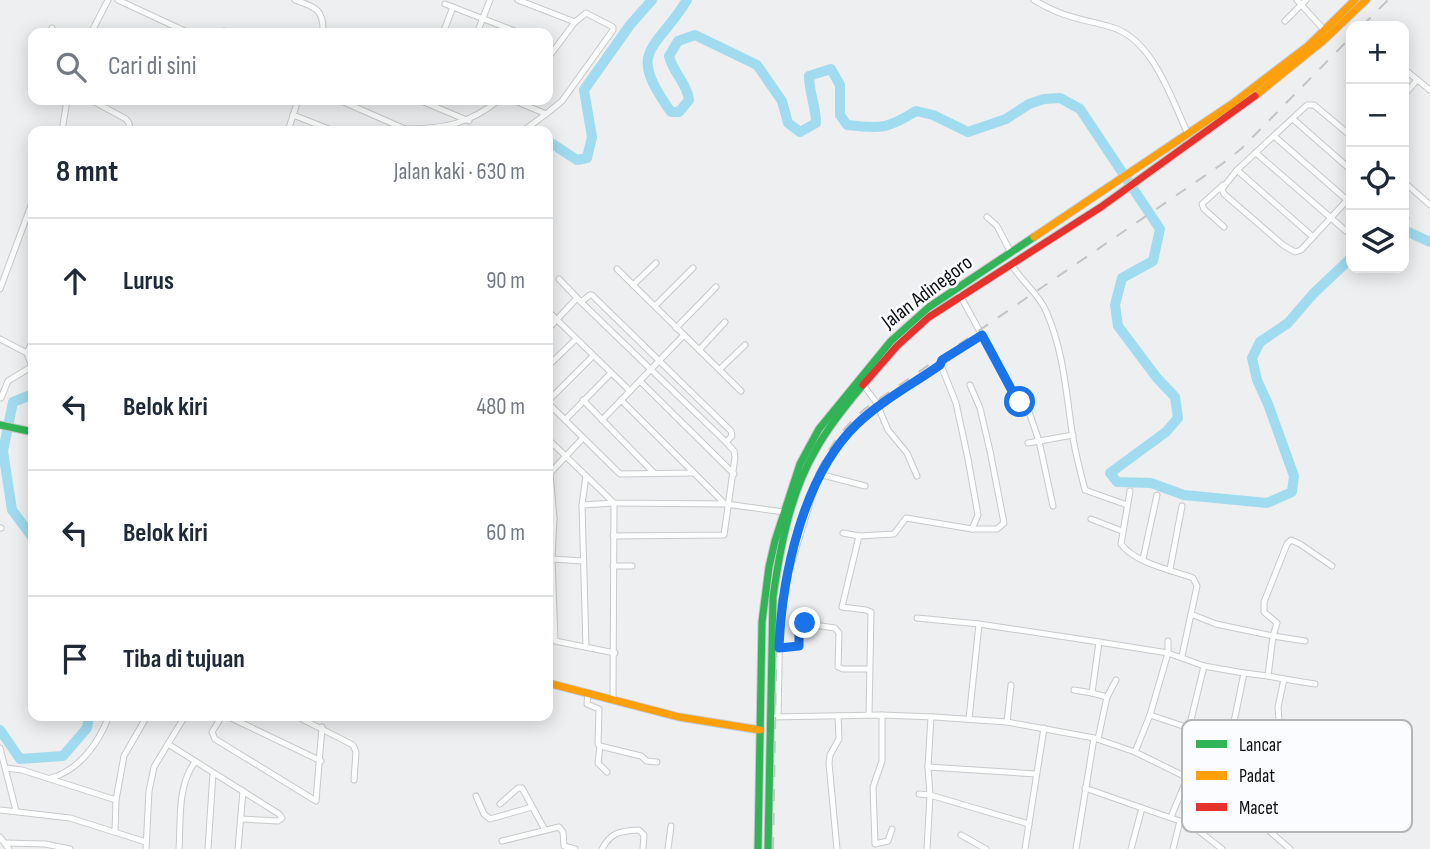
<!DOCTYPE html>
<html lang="id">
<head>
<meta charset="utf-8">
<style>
	body { margin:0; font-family:"Sofia Sans Condensed",sans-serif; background:#f2f2f3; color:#1f2937 }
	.controls { position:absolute; right:21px; top:21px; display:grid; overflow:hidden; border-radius:14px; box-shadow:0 4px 18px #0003 }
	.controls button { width:63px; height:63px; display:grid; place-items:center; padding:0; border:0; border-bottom:2px solid #e0e1e3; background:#fff; color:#1f2937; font:35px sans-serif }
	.stop { position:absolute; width:21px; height:21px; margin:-16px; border:5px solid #1a73e8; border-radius:50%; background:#fff }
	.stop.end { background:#1a73e8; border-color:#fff; box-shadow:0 2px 7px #0008 }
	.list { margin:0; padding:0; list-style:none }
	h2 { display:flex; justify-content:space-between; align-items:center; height:91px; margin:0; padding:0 28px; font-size:30px }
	h2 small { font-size:23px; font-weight:400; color:#747a83 }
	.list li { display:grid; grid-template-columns:46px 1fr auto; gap:21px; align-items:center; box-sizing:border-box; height:126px; padding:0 28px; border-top:2px solid #e0e1e3 }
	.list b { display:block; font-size:26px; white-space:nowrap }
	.list em { font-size:23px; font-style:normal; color:#747a83 }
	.icon { flex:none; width:38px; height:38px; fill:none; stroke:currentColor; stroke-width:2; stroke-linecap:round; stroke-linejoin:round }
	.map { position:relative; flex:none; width:1430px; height:849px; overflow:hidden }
	.search { position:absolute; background:#fff; box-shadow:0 4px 18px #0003; left:28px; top:28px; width:525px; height:77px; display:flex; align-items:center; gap:18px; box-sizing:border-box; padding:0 24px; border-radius:14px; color:#747a83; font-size:26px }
	.panel { position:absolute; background:#fff; box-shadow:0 4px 18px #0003; left:28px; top:126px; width:525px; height:595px; border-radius:14px }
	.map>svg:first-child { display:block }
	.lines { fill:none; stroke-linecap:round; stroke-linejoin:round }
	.river { stroke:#a1dbf0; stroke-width:10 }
	.street-casing { stroke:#c8c9cb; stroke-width:7 }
	.fast-casing { stroke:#c8c9cb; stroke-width:9 }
	.slow-casing { stroke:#c8c9cb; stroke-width:9 }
	.jam-casing { stroke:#c8c9cb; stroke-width:9 }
	.street { stroke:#fcfdfd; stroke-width:5 }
	.fast { stroke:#30b455; stroke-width:7 }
	.slow { stroke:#ff9f0a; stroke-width:7 }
	.jam { stroke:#e5322d; stroke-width:7 }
	.rail { stroke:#c3c4c5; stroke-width:2; stroke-dasharray:12 12; stroke-linecap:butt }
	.route { stroke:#1a73e8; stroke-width:9 }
	.labels { text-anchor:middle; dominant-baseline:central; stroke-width:5; stroke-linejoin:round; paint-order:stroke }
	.street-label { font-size:21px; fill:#0d0f10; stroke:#fafcff }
	.key { fill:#fafcff; stroke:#b3b5b7; stroke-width:2 }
	.key-label { font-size:19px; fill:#0d0f10 }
</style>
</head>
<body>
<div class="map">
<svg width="1430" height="849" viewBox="0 0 1430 849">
	<rect width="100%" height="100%" fill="#edeff1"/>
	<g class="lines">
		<g class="river">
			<path d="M687,0C654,53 626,49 671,112H679L689,100C687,83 673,73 669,56L678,41L695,35L757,65L782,101L788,123L800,132L816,123C816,106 809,93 809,76L831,69L840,85V115L847,125C881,129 887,129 916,111L933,115L968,132L1006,119L1029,104L1044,99L1060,98L1080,109L1160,229L1153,261L1122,278L1115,305L1118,326L1157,378L1175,397L1178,418L1166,432L1110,473L1117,482L1151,483L1184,495L1267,503L1292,492L1294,476L1268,404L1257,380L1252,358L1260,342L1288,323L1313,294L1351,258"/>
			<polyline points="548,141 577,160 587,158 592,137 584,90 630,25 652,0"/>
			<polyline points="1404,230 1430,242"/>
			<polyline points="33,394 13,402 3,451 12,510 33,538"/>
			<polyline points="0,730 20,759 63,756 87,728 89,716"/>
		</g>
		<g class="street-casing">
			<g id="street">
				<polyline points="118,0 189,33"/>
				<path d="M295,0C315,7 324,9 323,33"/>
				<polyline points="518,0 575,22 548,58"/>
				<path d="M1034,0C1064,18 1079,18 1111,27C1153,39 1171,98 1188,134"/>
				<polyline points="1297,0 1325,31"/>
				<polyline points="445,4 520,33"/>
				<polyline points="1285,21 1306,0"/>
				<polyline points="51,33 52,28"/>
				<polyline points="91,33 108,0"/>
				<polyline points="224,33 224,31"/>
				<polyline points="443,33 453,7"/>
				<polyline points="477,33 490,0"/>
				<polyline points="1404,69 1430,90"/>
				<polyline points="1404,95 1417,80"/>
				<polyline points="91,100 126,119 129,123 130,131"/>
				<polyline points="339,100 405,129"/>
				<polyline points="419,100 469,121"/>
				<polyline points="513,100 546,114 523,131"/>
				<polyline points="546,114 562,101 613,30 613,27 586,13 575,22"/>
				<polyline points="293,115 334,131"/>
				<polyline points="1293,119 1351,170"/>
				<polyline points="62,131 67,100"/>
				<polyline points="288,131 298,100"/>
				<path d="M402,131L405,129C444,129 469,124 499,100"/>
				<polyline points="1274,136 1347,200"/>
				<polyline points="1351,136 1314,105 1307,105 1237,170 1222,189 1224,194 1283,245 1295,252 1301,250 1351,196"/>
				<polyline points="1256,153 1346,231 1351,233"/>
				<polyline points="1237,170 1313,237"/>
				<polyline points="1404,182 1430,205"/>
				<polyline points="1223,185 1202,204 1204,209 1224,227"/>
				<polyline points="1404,216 1406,218"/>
				<polyline points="987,217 997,226 1011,253"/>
				<path d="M1011,264C1021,281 1039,294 1046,311C1063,349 1066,391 1072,432C1075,452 1080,471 1085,490L1127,505"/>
				<polyline points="617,269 684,335"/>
				<polyline points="559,279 581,302 726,442 732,436 731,431 592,295 590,295 581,302"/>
				<polyline points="633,285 656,263"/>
				<polyline points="0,289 33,200"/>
				<polyline points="960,295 1017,400 1026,403 1039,441 1053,506"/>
				<polyline points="655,306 693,268"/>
				<polyline points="548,311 630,391"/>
				<polyline points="676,328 716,287"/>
				<polyline points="548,329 577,298"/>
				<polyline points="0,339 27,353 33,370"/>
				<polyline points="699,350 725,322"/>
				<polyline points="27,353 33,340"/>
				<polyline points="548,366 576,339"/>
				<polyline points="720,369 745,345"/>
				<polyline points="640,381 734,474"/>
				<polyline points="970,385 980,408 990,451 1004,523 997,529 972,529"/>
				<polyline points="864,386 876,402 888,430 907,453 917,476"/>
				<polyline points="1,398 8,381 31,367"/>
				<polyline points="583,400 654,473"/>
				<polyline points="621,400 723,502"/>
				<polyline points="548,401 593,356"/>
				<polyline points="548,403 620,474 692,473"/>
				<polyline points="565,420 611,373"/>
				<polyline points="602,420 684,335 741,391"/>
				<polyline points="548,439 614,503 726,504 784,512"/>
				<polyline points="1028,443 1073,435"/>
				<polyline points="550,473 583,438"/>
				<polyline points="819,474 865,486"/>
				<polyline points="548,475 550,473 554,518 548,518"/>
				<path d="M1130,491L1121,544C1135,563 1171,570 1193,578L1197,586L1191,614"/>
				<polyline points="582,505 586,476"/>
				<polyline points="554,518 552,559 555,641 615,653"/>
				<polyline points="1091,519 1122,531"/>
				<polyline points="0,528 1,528"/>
				<polyline points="843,533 859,536"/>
				<polyline points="613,536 724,535 735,457 734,451 726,442"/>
				<polyline points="552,559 583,561"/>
				<polyline points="1143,559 1157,495"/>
				<polyline points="613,566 632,566"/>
				<polyline points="1170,569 1182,506"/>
				<polyline points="917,618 979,624 1099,642"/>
				<polyline points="1305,641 1273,636 1277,623 1264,612 1264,602 1287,544 1291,540 1300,544 1332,566"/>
				<polyline points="586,647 582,505 614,503 613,700"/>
				<polyline points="779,648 799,646 799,625 801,623 835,628 839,633 838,667 843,669 869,669"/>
				<polyline points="1182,656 1191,614 1216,624 1273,636 1268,676 1284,679 1278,707 1279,721 1273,741 1260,767 1235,801"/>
				<polyline points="1204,666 1244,673"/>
				<polyline points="1284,679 1315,684"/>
				<polyline points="1074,690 1092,693"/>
				<polyline points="588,693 587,704 599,709 598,744 600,746 641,756 647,761 657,762"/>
				<polyline points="1107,697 1116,680"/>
				<polyline points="869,715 871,612 866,610 842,607 859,536 894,534 906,518 972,529 978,515 968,459 956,403 940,363 982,335"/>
				<polyline points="882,715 882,761 873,787 875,844 888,841 892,829"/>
				<polyline points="1150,715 1189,728 1226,746"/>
				<polyline points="222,716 212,732 215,739 316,801 322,727"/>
				<polyline points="227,716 321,761"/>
				<polyline points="296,716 353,745 356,752 354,780"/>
				<polyline points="778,716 780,617 784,587 819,474 832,453 857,425 878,407 940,365"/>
				<polyline points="770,717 882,715 934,717 1007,722 1094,738 1135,752 1235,801 1290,849"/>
				<polyline points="931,717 928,767 930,795 1029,824"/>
				<polyline points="969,719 979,624"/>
				<polyline points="1279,721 1295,726 1322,740"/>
				<polyline points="1007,722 1011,685"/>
				<polyline points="1098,739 1107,697 1092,693 1099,642 1168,653 1168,641"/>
				<polyline points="168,744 279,814 282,818 278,821 241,819"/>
				<polyline points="600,746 598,763 607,772"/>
				<polyline points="0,748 16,811"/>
				<polyline points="1135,752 1150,715 1168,653 1204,666 1189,728"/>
				<polyline points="928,767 1036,774"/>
				<polyline points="1260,767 1226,746 1235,717 1244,673 1268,676"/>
				<polyline points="6,768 22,770 116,800 124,756 147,716"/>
				<path d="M51,778C80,770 99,742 109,716"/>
				<polyline points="1085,788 1142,808"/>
				<polyline points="919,794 930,795 927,849"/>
				<polyline points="476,796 484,814 490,819 532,807"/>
				<polyline points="500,804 518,788 522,788 545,830"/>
				<polyline points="0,810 70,818 146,842"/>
				<polyline points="1171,817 1188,776"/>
				<polyline points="1180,821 1199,831 1222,849"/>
				<polyline points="115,832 116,800"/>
				<polyline points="961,835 986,849"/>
				<polyline points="0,837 9,849"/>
				<polyline points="502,841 559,827 563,832 564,846 575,849"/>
				<polyline points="5,843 45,844 70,849"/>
				<polyline points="146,849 149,791 154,767 185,716"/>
				<path d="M179,849C181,820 177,786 195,762"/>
				<polyline points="208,849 213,773"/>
				<polyline points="238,849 243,791"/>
				<path d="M602,849C611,832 620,831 639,830L644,835L643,849"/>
				<polyline points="668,849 671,826"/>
				<polyline points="837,849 829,763 830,755 839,739 838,716"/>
				<polyline points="1025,849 1044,728"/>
				<polyline points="1076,849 1094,738"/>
				<polyline points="1131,849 1142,808 1180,821 1173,849"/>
			</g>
		</g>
		<g class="fast-casing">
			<g id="fast">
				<polyline points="0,425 33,432"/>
				<polyline points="758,849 762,622 769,567 775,541 800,464 819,429 891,341 929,307 1034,237"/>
				<path d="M768,849L773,597C780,548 790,494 815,451C828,427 845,406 863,385"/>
			</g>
		</g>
		<g class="slow-casing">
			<g id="slow">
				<polyline points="1255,96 1324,40 1366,0"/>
				<polyline points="1034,237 1232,104 1308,46 1355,0"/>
				<polyline points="548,683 679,717 760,730"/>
			</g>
		</g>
		<g class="jam-casing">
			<polyline id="jam" points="863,385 897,346 929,317 1101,207 1255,96"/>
		</g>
		<use href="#street" class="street"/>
		<use href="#fast" class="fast"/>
		<use href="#slow" class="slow"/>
		<use href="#jam" class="jam"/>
		<g class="rail">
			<polyline points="1362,26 1388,0"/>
			<path d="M773,849L777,612C781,583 788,556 797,528C812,480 826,441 866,408L1222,164L1241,149L1351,37"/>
		</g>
	</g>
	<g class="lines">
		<path class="route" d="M805,623L799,625V646L779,648C782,575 803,476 857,424C881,401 913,384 940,365L942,360L982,335L1017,400L1020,402"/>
	</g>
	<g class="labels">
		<g class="street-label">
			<text transform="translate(927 292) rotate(-37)">Jalan Adinegoro</text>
		</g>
	</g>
	<rect x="1182" y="720" width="230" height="112" rx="10" class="key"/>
	<rect x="1196" y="740" width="31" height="8" fill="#30b455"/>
	<rect x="1196" y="771" width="31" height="9" fill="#ff9f0a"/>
	<rect x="1196" y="803" width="31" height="8" fill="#e5322d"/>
	<g class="key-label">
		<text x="1239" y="751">Lancar</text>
		<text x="1239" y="782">Padat</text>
		<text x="1239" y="814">Macet</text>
	</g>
</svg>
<div class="controls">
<button>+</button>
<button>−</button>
<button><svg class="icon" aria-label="locate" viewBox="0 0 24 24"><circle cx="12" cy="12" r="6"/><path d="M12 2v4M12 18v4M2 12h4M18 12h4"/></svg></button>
<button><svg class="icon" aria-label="layers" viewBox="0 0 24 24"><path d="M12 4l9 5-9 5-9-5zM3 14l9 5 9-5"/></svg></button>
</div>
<div class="stop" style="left:1020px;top:402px"></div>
<div class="stop end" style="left:805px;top:623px"></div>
<div class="search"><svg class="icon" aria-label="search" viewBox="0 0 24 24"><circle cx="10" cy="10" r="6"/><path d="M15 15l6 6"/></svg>Cari di sini</div>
<section class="panel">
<h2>8 mnt<small>Jalan kaki · 630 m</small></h2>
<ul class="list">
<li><svg class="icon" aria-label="ahead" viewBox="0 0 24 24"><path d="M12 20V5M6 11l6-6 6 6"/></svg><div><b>Lurus</b></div><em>90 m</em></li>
<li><svg class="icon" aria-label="left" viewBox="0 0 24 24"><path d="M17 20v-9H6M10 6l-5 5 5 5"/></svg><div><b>Belok kiri</b></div><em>480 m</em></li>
<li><svg class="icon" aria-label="left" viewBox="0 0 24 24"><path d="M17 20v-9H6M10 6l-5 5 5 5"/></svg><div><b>Belok kiri</b></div><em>60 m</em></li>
<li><svg class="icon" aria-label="arrive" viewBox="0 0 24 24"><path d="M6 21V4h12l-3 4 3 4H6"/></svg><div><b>Tiba di tujuan</b></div></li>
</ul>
</section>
</div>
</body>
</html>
